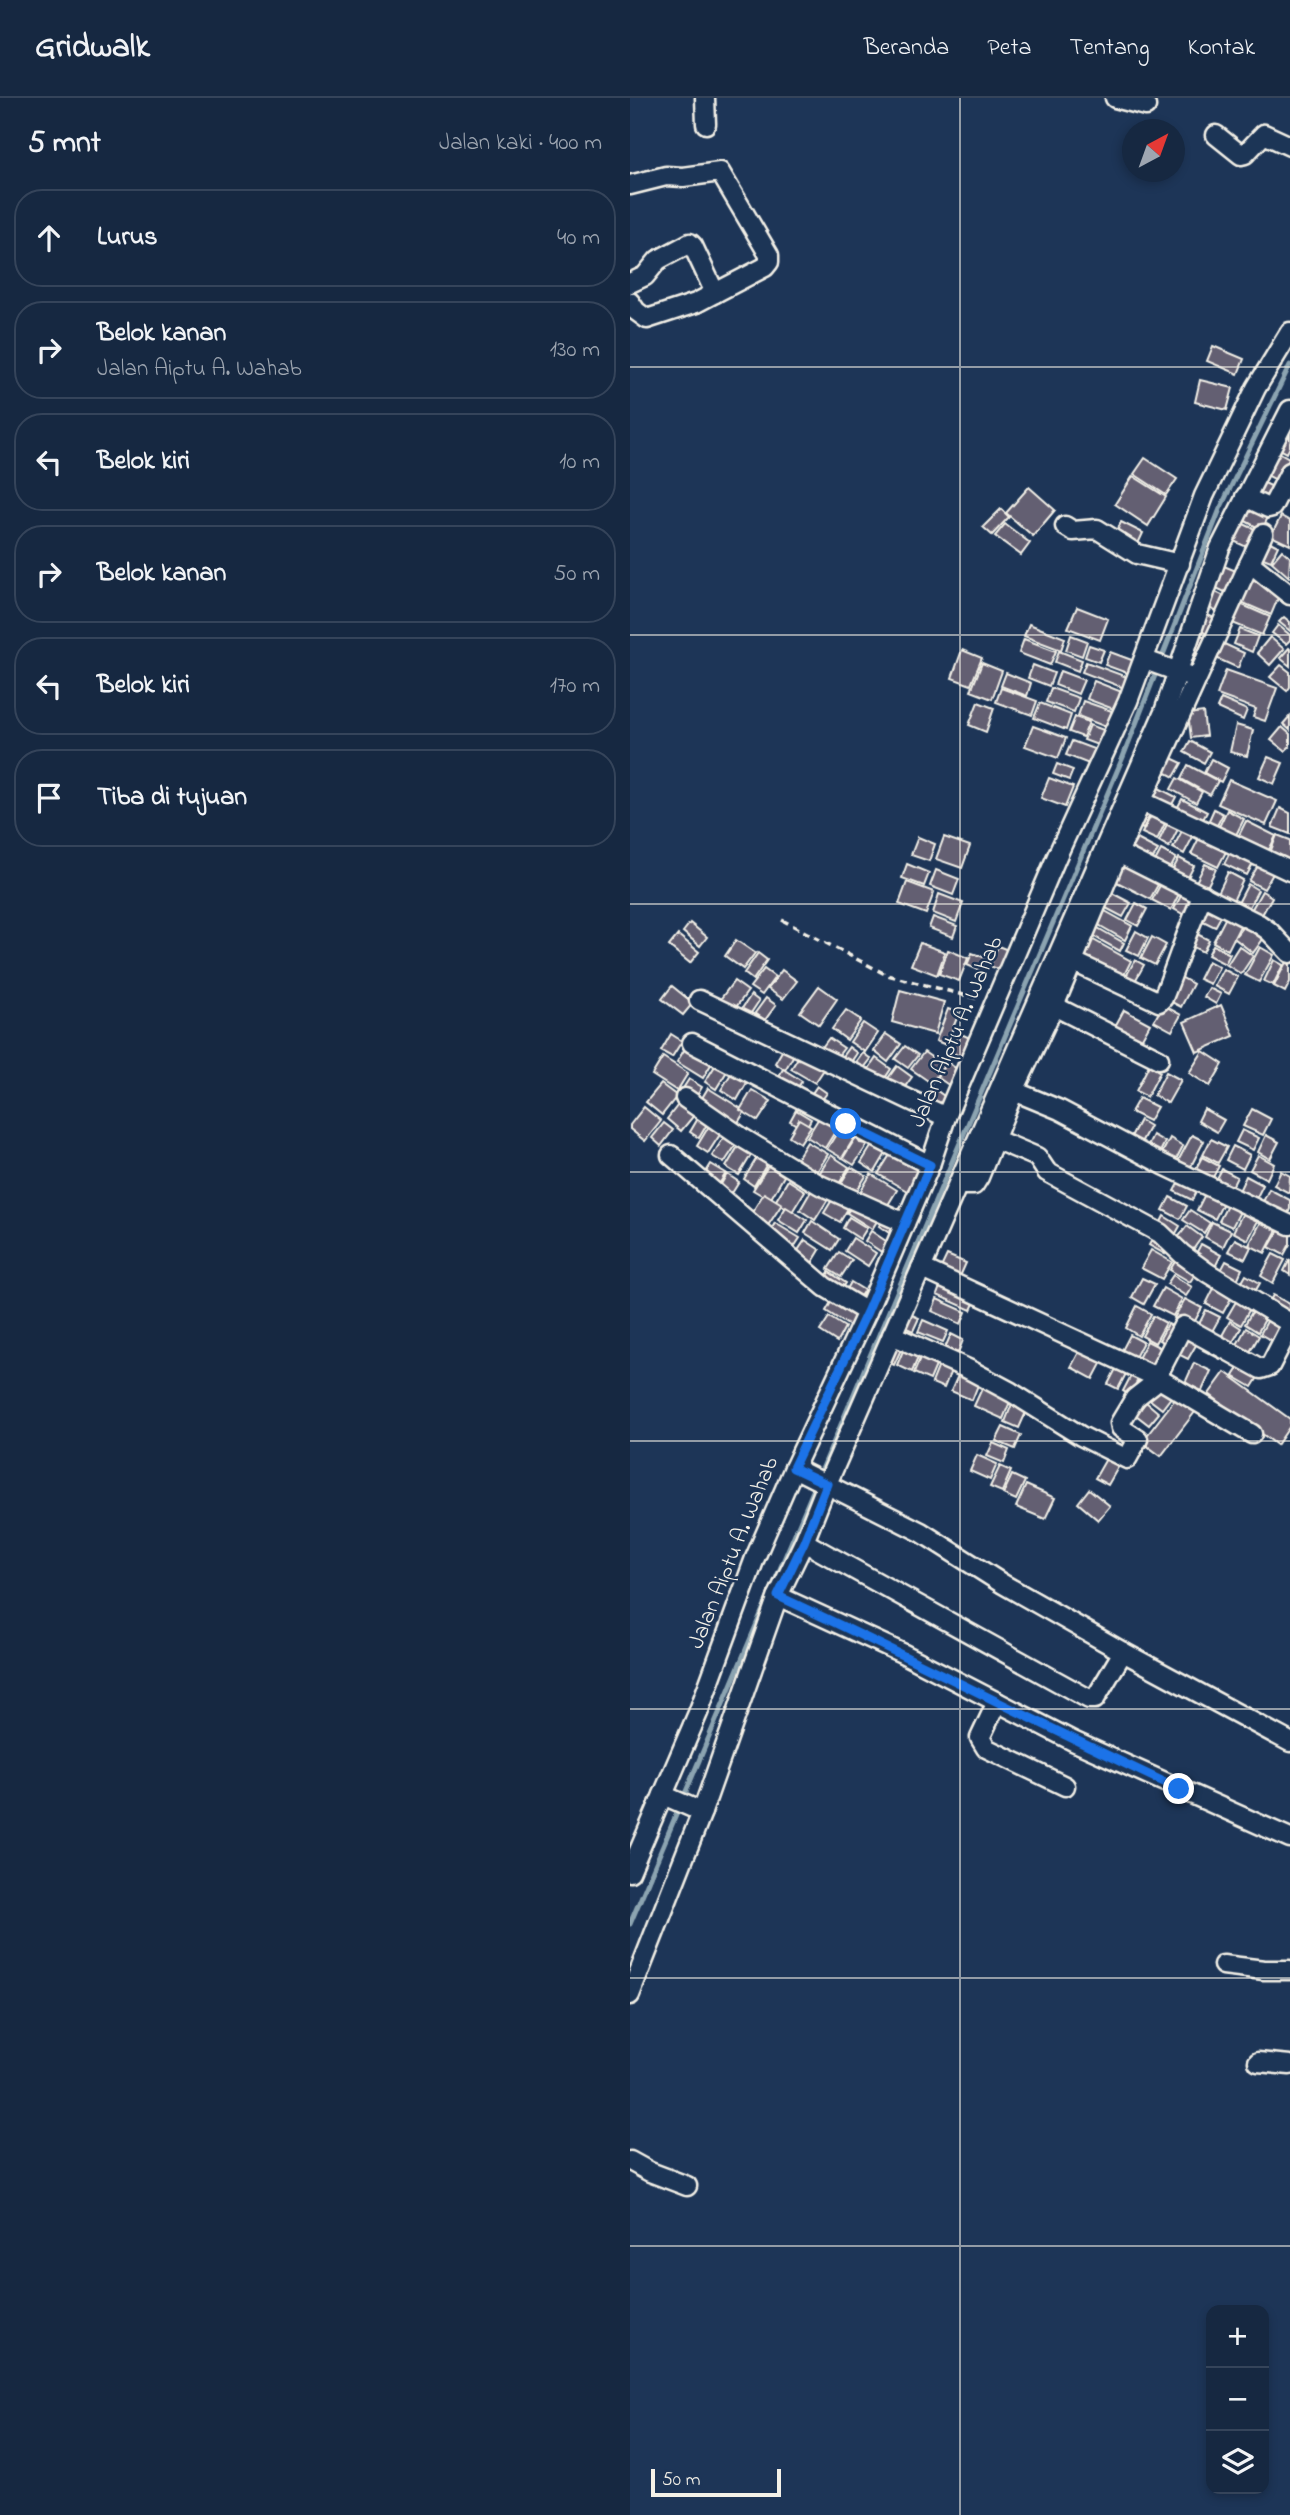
<!DOCTYPE html>
<html lang="id">
<head>
<meta charset="utf-8">
<style>
	body { margin:0; font-family:"Indie Flower",sans-serif; background:#1f3048; color:#f1f3f6 }
	.controls { position:absolute; right:21px; bottom:21px; display:grid; overflow:hidden; border-radius:14px; box-shadow:0 4px 10px #0003 }
	.controls button { width:63px; height:63px; display:grid; place-items:center; padding:0; border:0; border-bottom:2px solid #35445a; background:#162841; color:#f1f3f6; font:35px sans-serif }
	.compass { position:absolute; left:492px; top:21px; width:63px; height:63px; border-radius:50%; background:#162841; box-shadow:0 4px 10px #0003; rotate:41deg }
	.scale { position:absolute; left:21px; bottom:18px; width:130px; box-sizing:border-box; padding-left:7px; border:4px solid #f4f1e8; border-top:0; font-size:19px; line-height:24px; white-space:nowrap; color:#f4f1e8; -webkit-text-stroke:5px #1d3557; paint-order:stroke }
	.stop { position:absolute; width:21px; height:21px; margin:-16px; border:5px solid #1a73e8; border-radius:50%; background:#fff }
	.stop.end { background:#1a73e8; border-color:#fff; box-shadow:0 2px 7px #0008 }
	.list { margin:0; padding:0; list-style:none }
	h2 { display:flex; justify-content:space-between; align-items:center; height:91px; margin:0; padding:0 28px; font-size:30px }
	h2 small { font-size:23px; font-weight:400; color:#9ea6b1 }
	.list li { display:grid; grid-template-columns:46px 1fr auto; gap:21px; align-items:center; box-sizing:border-box; height:98px; margin:0 14px 14px; padding:0 14px; border:2px solid #35445a; border-radius:28px }
	.list b { display:block; font-size:26px; white-space:nowrap }
	.list p { margin:0; font-size:23px; white-space:nowrap; color:#9ea6b1 }
	.list em { font-size:23px; font-style:normal; color:#9ea6b1 }
	.icon { flex:none; width:38px; height:38px; fill:none; stroke:currentColor; stroke-width:2; stroke-linecap:round; stroke-linejoin:round }
	.map { position:relative; flex:none; width:660px; height:2417px; overflow:hidden }
	header { display:flex; align-items:center; gap:42px; box-sizing:border-box; height:98px; padding:0 35px; background:#162841; border-bottom:2px solid #35445a }
	header strong { font-size:33px }
	nav { display:flex; gap:38px; margin-inline-start:auto; font-size:24px }
	main { display:flex }
	aside { flex:1; background:#162841 }
	.map>svg:first-child { display:block }
	.lines { fill:none; stroke-linecap:round; stroke-linejoin:round }
	.stream { stroke:#8ca4b1; stroke-width:5 }
	.building { fill:#635e72; stroke:#f4f1e8; stroke-width:2 }
	.minor-casing { stroke:#f4f1e8; stroke-width:23 }
	.path { stroke:#f4f1e8; stroke-width:3.5; stroke-dasharray:7 5; stroke-linecap:butt }
	.minor { stroke:#1d3557; stroke-width:18 }
	.route { stroke:#1a73e8; stroke-width:9 }
	.grid { fill:none; stroke:#f4f1e8; stroke-width:2; stroke-opacity:0.55 }
	.labels { text-anchor:middle; dominant-baseline:central; stroke-width:5; stroke-linejoin:round; paint-order:stroke }
	.street-label { font-size:23px; fill:#f4f1e8; stroke:#1d3557 }
</style>
</head>
<body>
<header>
<strong>Gridwalk</strong>
<nav><a>Beranda</a><a>Peta</a><a>Tentang</a><a>Kontak</a></nav>
</header>
<main>
<aside>
<h2>5 mnt<small>Jalan kaki · 400 m</small></h2>
<ul class="list">
<li><svg class="icon" aria-label="ahead" viewBox="0 0 24 24"><path d="M12 20V5M6 11l6-6 6 6"/></svg><div><b>Lurus</b></div><em>40 m</em></li>
<li><svg class="icon" aria-label="right" viewBox="0 0 24 24"><path d="M7 20v-9h11M14 6l5 5-5 5"/></svg><div><b>Belok kanan</b><p>Jalan Aiptu A. Wahab</p></div><em>130 m</em></li>
<li><svg class="icon" aria-label="left" viewBox="0 0 24 24"><path d="M17 20v-9H6M10 6l-5 5 5 5"/></svg><div><b>Belok kiri</b></div><em>10 m</em></li>
<li><svg class="icon" aria-label="right" viewBox="0 0 24 24"><path d="M7 20v-9h11M14 6l5 5-5 5"/></svg><div><b>Belok kanan</b></div><em>50 m</em></li>
<li><svg class="icon" aria-label="left" viewBox="0 0 24 24"><path d="M17 20v-9H6M10 6l-5 5 5 5"/></svg><div><b>Belok kiri</b></div><em>170 m</em></li>
<li><svg class="icon" aria-label="arrive" viewBox="0 0 24 24"><path d="M6 21V4h12l-3 4 3 4H6"/></svg><div><b>Tiba di tujuan</b></div></li>
</ul>
</aside>
<div class="map">
<svg width="660" height="2417" viewBox="0 0 660 2417">
	<rect width="100%" height="100%" fill="#1d3557"/>
	<filter id="ink" filterUnits="userSpaceOnUse"><feTurbulence type="fractalNoise" baseFrequency=".0143" numOctaves="2"/><feDisplacementMap in="SourceGraphic" scale="14" xChannelSelector="R" yChannelSelector="G"/><feConvolveMatrix kernelMatrix="1 2 1 2 8 2 1 2 1" color-interpolation-filters="sRGB"/></filter>
	<g filter="url(#ink)">
		<g class="lines">
			<polyline class="stream" points="0,1826 493,659 590,411 660,267"/>
		</g>
		<g class="building">
			<polygon points="583,248 614,261 608,276 577,263"/>
			<polygon points="570,282 603,290 597,312 565,304"/>
			<polygon points="654,329 660,332 660,349 657,355 644,348"/>
			<polygon points="643,351 659,360 648,383 631,374"/>
			<polygon points="515,360 547,381 536,397 504,376"/>
			<polygon points="503,378 536,399 518,428 485,406"/>
			<polygon points="628,382 643,389 636,403 621,395"/>
			<polygon points="399,389 425,412 403,438 376,415"/>
			<polygon points="619,404 640,415 632,432 610,420"/>
			<polygon points="371,411 379,419 362,437 353,429"/>
			<polygon points="651,418 660,423 660,447 641,438"/>
			<polygon points="605,422 629,433 621,451 597,440"/>
			<polygon points="491,424 513,435 507,448 485,437"/>
			<polygon points="375,426 400,445 391,457 365,438"/>
			<polygon points="640,444 648,448 641,463 633,460"/>
			<polygon points="652,452 660,459 659,479 642,464"/>
			<polygon points="589,466 611,475 601,497 580,487"/>
			<polygon points="621,480 651,493 641,517 611,504"/>
			<polygon points="581,492 599,500 592,516 574,508"/>
			<polygon points="608,505 640,519 632,537 600,524"/>
			<polygon points="447,509 478,521 470,542 438,530"/>
			<polygon points="573,515 589,522 582,538 566,531"/>
			<polygon points="654,519 660,524 660,533 649,524"/>
			<polygon points="399,526 435,540 431,552 394,538"/>
			<polygon points="648,527 660,537 660,542 656,546 642,535"/>
			<polygon points="610,531 628,538 622,554 604,546"/>
			<polygon points="566,535 581,541 574,557 559,551"/>
			<polygon points="441,537 457,543 452,558 436,552"/>
			<polygon points="640,539 654,551 640,567 627,555"/>
			<polygon points="394,541 426,553 420,567 389,555"/>
			<polygon points="592,545 614,555 608,570 586,560"/>
			<polygon points="459,547 474,552 469,564 455,559"/>
			<polygon points="659,550 660,551 660,568 650,560"/>
			<polygon points="332,552 352,560 341,587 322,580"/>
			<polygon points="429,553 452,562 448,573 425,564"/>
			<polygon points="480,554 510,565 505,578 475,567"/>
			<polygon points="456,564 497,579 494,590 452,574"/>
			<polygon points="352,565 372,573 362,601 341,593"/>
			<polygon points="403,567 424,575 419,588 398,580"/>
			<polygon points="651,567 660,574 660,589 657,593 640,579"/>
			<polygon points="596,572 647,590 635,623 623,619 626,611 587,597"/>
			<polygon points="430,573 454,582 448,596 425,587"/>
			<polygon points="376,575 401,585 397,598 371,588"/>
			<polygon points="464,583 492,594 486,612 457,601"/>
			<polygon points="371,590 407,603 402,617 366,604"/>
			<polygon points="421,590 449,600 444,614 416,604"/>
			<polygon points="591,601 617,612 613,622 587,610"/>
			<polygon points="453,603 482,613 476,629 448,618"/>
			<polygon points="348,604 364,610 356,634 339,627"/>
			<polygon points="410,605 441,617 436,632 404,620"/>
			<polygon points="573,614 576,638 561,640 558,616"/>
			<polygon points="660,618 660,632 653,626"/>
			<polygon points="445,619 459,624 453,639 439,634"/>
			<polygon points="460,627 479,634 473,649 454,642"/>
			<polygon points="606,627 623,632 617,658 600,654"/>
			<polygon points="403,628 436,640 428,660 395,648"/>
			<polygon points="652,629 660,636 660,648 655,653 641,642"/>
			<polygon points="442,643 469,653 464,668 436,657"/>
			<polygon points="560,643 580,654 574,665 554,654"/>
			<polygon points="537,658 552,665 544,679 529,671"/>
			<polygon points="638,659 653,665 644,686 629,679"/>
			<polygon points="581,661 598,670 591,684 574,675"/>
			<polygon points="427,666 443,672 439,682 423,676"/>
			<polygon points="558,667 588,683 580,697 551,681"/>
			<polygon points="419,680 443,689 435,709 411,700"/>
			<polygon points="547,680 572,694 566,705 541,691"/>
			<polygon points="599,682 647,703 636,727 588,706"/>
			<polygon points="523,687 546,699 538,714 515,702"/>
			<polygon points="552,701 577,714 569,729 544,716"/>
			<polygon points="513,709 522,713 513,731 504,726"/>
			<polygon points="650,710 660,715 660,736 642,729"/>
			<polygon points="584,711 593,716 583,735 575,731"/>
			<polygon points="524,712 538,719 527,742 512,735"/>
			<polygon points="597,712 614,721 603,743 586,735"/>
			<polygon points="539,722 550,727 539,749 529,743"/>
			<polygon points="616,723 646,738 637,756 607,741"/>
			<polygon points="554,729 565,735 554,756 543,750"/>
			<polygon points="572,734 599,748 588,769 561,756"/>
			<polygon points="647,737 660,742 660,764 638,760"/>
			<polygon points="288,739 305,746 299,763 281,757"/>
			<polygon points="314,739 340,748 332,770 306,761"/>
			<polygon points="507,741 528,752 519,768 498,757"/>
			<polygon points="603,748 626,760 617,777 594,766"/>
			<polygon points="531,752 546,760 537,777 522,769"/>
			<polygon points="549,760 564,768 555,785 540,777"/>
			<polygon points="632,761 647,769 634,791 619,783"/>
			<polygon points="277,766 299,775 294,788 272,780"/>
			<polygon points="494,766 529,785 520,801 485,783"/>
			<polygon points="575,766 586,771 574,795 563,790"/>
			<polygon points="306,772 329,781 323,797 300,788"/>
			<polygon points="598,774 613,782 603,803 588,795"/>
			<polygon points="533,782 551,792 541,812 522,802"/>
			<polygon points="277,784 304,794 296,816 269,806"/>
			<polygon points="618,786 628,792 616,815 606,809"/>
			<polygon points="554,792 569,800 558,819 544,811"/>
			<polygon points="632,793 642,799 629,822 619,816"/>
			<polygon points="480,794 501,805 493,819 472,808"/>
			<polygon points="309,796 333,805 326,824 303,815"/>
			<polygon points="576,802 595,811 585,829 567,820"/>
			<polygon points="506,805 517,811 508,828 497,822"/>
			<polygon points="475,813 502,828 495,842 467,826"/>
			<polygon points="599,813 614,820 598,852 583,844"/>
			<polygon points="303,819 327,828 323,839 299,830"/>
			<polygon points="617,823 636,837 623,855 604,840"/>
			<polygon points="60,825 77,839 70,848 53,834"/>
			<polygon points="466,829 494,845 490,853 461,837"/>
			<polygon points="506,833 518,840 509,858 496,852"/>
			<polygon points="561,833 579,842 573,854 555,845"/>
			<polygon points="48,837 69,854 60,865 39,848"/>
			<polygon points="458,839 501,863 492,881 448,857"/>
			<polygon points="522,839 536,847 525,867 511,860"/>
			<polygon points="106,842 125,855 113,871 95,858"/>
			<polygon points="290,845 315,854 307,877 281,867"/>
			<polygon points="583,847 600,856 595,866 578,857"/>
			<polygon points="368,848 378,852 370,872 360,868"/>
			<polygon points="609,848 623,858 611,876 597,867"/>
			<polygon points="630,849 644,857 629,884 615,877"/>
			<polygon points="318,852 338,860 329,883 309,876"/>
			<polygon points="128,855 137,862 123,882 114,875"/>
			<polygon points="342,855 356,860 351,873 337,867"/>
			<polygon points="505,862 514,867 504,885 495,880"/>
			<polygon points="644,862 653,867 643,887 634,883"/>
			<polygon points="578,863 589,869 580,886 569,881"/>
			<polygon points="656,864 660,866 660,884 655,894 644,888"/>
			<polygon points="134,871 145,879 132,897 120,889"/>
			<polygon points="593,871 608,879 599,896 584,888"/>
			<polygon points="152,872 167,883 153,901 138,891"/>
			<polygon points="547,877 563,886 551,909 534,900"/>
			<polygon points="104,883 118,893 103,913 89,903"/>
			<polygon points="42,888 63,905 53,917 32,901"/>
			<polygon points="189,888 207,901 189,927 170,914"/>
			<polygon points="579,890 591,896 586,906 574,899"/>
			<polygon points="270,892 314,904 305,936 262,924"/>
			<polygon points="121,897 129,903 117,921 109,915"/>
			<polygon points="136,900 146,907 135,922 125,915"/>
			<polygon points="533,907 551,917 542,933 524,923"/>
			<polygon points="591,907 604,938 567,954 554,924"/>
			<polygon points="318,911 329,915 316,947 306,943"/>
			<polygon points="216,912 231,922 217,942 202,931"/>
			<polygon points="494,912 520,926 509,946 483,932"/>
			<polygon points="233,925 248,935 235,954 220,944"/>
			<polygon points="329,935 344,942 335,960 320,954"/>
			<polygon points="41,936 52,943 42,959 31,953"/>
			<polygon points="256,936 271,946 258,964 244,953"/>
			<polygon points="199,940 214,950 204,963 190,952"/>
			<polygon points="57,947 83,963 73,980 47,964"/>
			<polygon points="155,948 165,955 155,972 145,965"/>
			<polygon points="275,948 288,957 278,970 265,961"/>
			<polygon points="219,949 227,955 217,970 208,964"/>
			<polygon points="573,953 593,966 580,988 559,975"/>
			<polygon points="294,954 314,968 301,985 281,971"/>
			<polygon points="171,955 195,970 185,985 161,971"/>
			<polygon points="233,955 241,961 230,975 222,970"/>
			<polygon points="33,959 58,975 47,993 22,977"/>
			<polygon points="246,960 261,971 251,986 236,975"/>
			<polygon points="88,963 99,970 86,991 75,984"/>
			<polygon points="317,964 331,974 320,988 307,979"/>
			<polygon points="519,967 530,974 517,999 506,993"/>
			<polygon points="267,968 282,979 271,994 256,983"/>
			<polygon points="153,971 172,983 164,996 145,985"/>
			<polygon points="102,974 118,983 107,1002 91,992"/>
			<polygon points="536,974 551,982 538,1005 524,997"/>
			<polygon points="59,981 72,989 64,1003 50,995"/>
			<polygon points="31,986 47,998 32,1017 16,1004"/>
			<polygon points="187,988 197,995 188,1007 178,1001"/>
			<polygon points="78,990 115,1013 106,1028 69,1005"/>
			<polygon points="122,992 141,1003 128,1023 110,1012"/>
			<polygon points="306,992 318,1001 311,1011 299,1003"/>
			<polygon points="509,1000 527,1009 519,1023 501,1014"/>
			<polygon points="51,1003 66,1015 51,1033 37,1021"/>
			<polygon points="14,1009 31,1023 15,1043 0,1031 0,1027"/>
			<polygon points="574,1011 594,1022 587,1034 568,1023"/>
			<polygon points="622,1011 641,1021 633,1037 613,1028"/>
			<polygon points="166,1012 181,1021 175,1032 160,1023"/>
			<polygon points="70,1017 79,1023 69,1040 60,1034"/>
			<polygon points="190,1018 208,1029 195,1050 177,1039"/>
			<polygon points="169,1021 181,1028 170,1045 159,1038"/>
			<polygon points="510,1022 520,1028 508,1050 498,1044"/>
			<polygon points="34,1025 43,1032 31,1048 22,1040"/>
			<polygon points="79,1028 91,1035 78,1055 67,1048"/>
			<polygon points="211,1028 226,1037 212,1060 197,1051"/>
			<polygon points="612,1032 629,1040 623,1052 606,1044"/>
			<polygon points="96,1036 108,1044 94,1065 82,1058"/>
			<polygon points="523,1037 535,1044 528,1058 516,1051"/>
			<polygon points="562,1037 574,1043 560,1070 548,1063"/>
			<polygon points="636,1037 649,1044 640,1061 628,1054"/>
			<polygon points="226,1039 230,1045 238,1046 224,1067 213,1060"/>
			<polygon points="540,1040 553,1048 543,1067 530,1059"/>
			<polygon points="581,1041 597,1049 588,1065 573,1057"/>
			<polygon points="177,1044 198,1056 185,1077 164,1065"/>
			<polygon points="244,1044 258,1052 245,1074 231,1065"/>
			<polygon points="110,1045 123,1054 109,1077 96,1069"/>
			<polygon points="603,1048 620,1057 613,1071 596,1062"/>
			<polygon points="263,1052 291,1070 277,1093 248,1076"/>
			<polygon points="201,1057 219,1069 206,1091 187,1079"/>
			<polygon points="628,1057 644,1066 637,1081 620,1072"/>
			<polygon points="128,1058 138,1064 124,1088 114,1081"/>
			<polygon points="572,1059 589,1068 581,1083 564,1074"/>
			<polygon points="81,1066 96,1075 88,1088 73,1079"/>
			<polygon points="138,1068 154,1078 140,1102 123,1092"/>
			<polygon points="221,1069 236,1078 223,1099 208,1090"/>
			<polygon points="592,1071 607,1079 599,1095 584,1086"/>
			<polygon points="651,1073 660,1078 659,1095 644,1087"/>
			<polygon points="97,1076 109,1084 99,1100 87,1093"/>
			<polygon points="241,1076 267,1092 256,1110 230,1094"/>
			<polygon points="552,1078 570,1087 562,1102 544,1093"/>
			<polygon points="616,1078 633,1087 625,1103 608,1095"/>
			<polygon points="158,1082 175,1093 162,1114 145,1104"/>
			<polygon points="184,1088 200,1098 185,1122 170,1112"/>
			<polygon points="578,1090 596,1099 585,1121 567,1112"/>
			<polygon points="639,1091 660,1102 660,1111 657,1118 632,1106"/>
			<polygon points="134,1095 152,1106 135,1132 118,1121"/>
			<polygon points="205,1097 220,1107 210,1124 194,1115"/>
			<polygon points="540,1099 557,1108 550,1121 533,1112"/>
			<polygon points="601,1100 614,1106 602,1129 589,1123"/>
			<polygon points="224,1105 249,1120 242,1131 217,1115"/>
			<polygon points="156,1109 177,1122 169,1135 148,1122"/>
			<polygon points="616,1109 631,1117 618,1142 603,1134"/>
			<polygon points="560,1112 580,1125 574,1135 553,1122"/>
			<polygon points="534,1118 550,1128 544,1139 528,1130"/>
			<polygon points="219,1119 237,1130 230,1141 213,1130"/>
			<polygon points="633,1120 649,1128 635,1155 619,1147"/>
			<polygon points="253,1121 270,1131 265,1139 249,1128"/>
			<polygon points="182,1123 209,1141 202,1152 175,1135"/>
			<polygon points="582,1124 601,1133 593,1149 575,1139"/>
			<polygon points="145,1125 170,1140 161,1154 137,1139"/>
			<polygon points="652,1127 660,1132 660,1146 654,1157 639,1149"/>
			<polygon points="557,1128 572,1139 559,1157 544,1145"/>
			<polygon points="241,1133 259,1145 253,1155 235,1143"/>
			<polygon points="525,1136 541,1144 535,1156 519,1147"/>
			<polygon points="223,1140 246,1155 238,1168 215,1153"/>
			<polygon points="605,1141 621,1149 615,1161 598,1153"/>
			<polygon points="175,1142 190,1152 179,1170 163,1160"/>
			<polygon points="571,1146 591,1157 583,1173 562,1163"/>
			<polygon points="521,1152 542,1164 532,1181 511,1170"/>
			<polygon points="209,1154 222,1162 211,1179 198,1171"/>
			<polygon points="643,1156 655,1162 643,1185 631,1178"/>
			<polygon points="317,1157 336,1165 328,1183 309,1174"/>
			<polygon points="549,1157 569,1170 560,1184 540,1172"/>
			<polygon points="660,1161 660,1177 654,1173"/>
			<polygon points="596,1163 612,1171 605,1187 588,1178"/>
			<polygon points="199,1174 216,1185 210,1194 193,1184"/>
			<polygon points="543,1177 562,1189 556,1198 537,1186"/>
			<polygon points="616,1177 630,1185 622,1199 608,1191"/>
			<polygon points="512,1180 525,1186 514,1206 502,1199"/>
			<polygon points="221,1184 234,1192 227,1203 215,1195"/>
			<polygon points="311,1186 346,1201 341,1212 307,1197"/>
			<polygon points="586,1186 604,1195 593,1215 576,1206"/>
			<polygon points="533,1190 552,1201 543,1218 523,1208"/>
			<polygon points="643,1197 660,1206 660,1218 636,1210"/>
			<polygon points="204,1199 228,1214 220,1228 196,1213"/>
			<polygon points="608,1200 622,1207 611,1227 597,1219"/>
			<polygon points="307,1201 336,1214 331,1226 302,1213"/>
			<polygon points="555,1201 572,1210 561,1230 544,1220"/>
			<polygon points="626,1207 639,1214 628,1234 615,1226"/>
			<polygon points="507,1208 521,1216 509,1238 496,1230"/>
			<polygon points="576,1212 590,1219 580,1237 567,1230"/>
			<polygon points="275,1214 289,1220 283,1233 270,1227"/>
			<polygon points="523,1218 536,1225 525,1245 512,1238"/>
			<polygon points="640,1218 655,1225 644,1244 630,1236"/>
			<polygon points="199,1219 215,1229 207,1244 190,1233"/>
			<polygon points="293,1222 318,1233 313,1244 288,1234"/>
			<polygon points="600,1223 611,1230 600,1249 589,1243"/>
			<polygon points="538,1226 549,1232 540,1248 529,1242"/>
			<polygon points="616,1230 629,1238 617,1259 604,1252"/>
			<polygon points="555,1231 570,1240 558,1261 542,1253"/>
			<polygon points="321,1236 333,1242 328,1255 315,1250"/>
			<polygon points="500,1237 513,1244 502,1265 489,1258"/>
			<polygon points="261,1242 273,1247 264,1267 253,1262"/>
			<polygon points="517,1243 537,1253 524,1278 504,1268"/>
			<polygon points="578,1243 595,1252 590,1261 573,1252"/>
			<polygon points="275,1248 290,1255 282,1274 267,1267"/>
			<polygon points="450,1252 472,1264 463,1281 441,1269"/>
			<polygon points="292,1256 308,1263 300,1282 284,1275"/>
			<polygon points="613,1262 632,1273 622,1289 603,1278"/>
			<polygon points="310,1265 322,1270 314,1290 302,1285"/>
			<polygon points="489,1265 499,1270 488,1291 478,1286"/>
			<polygon points="564,1265 581,1273 572,1293 555,1285"/>
			<polygon points="504,1272 511,1276 500,1297 493,1293"/>
			<polygon points="330,1273 350,1282 342,1302 321,1293"/>
			<polygon points="595,1274 660,1321 660,1328 647,1347 579,1296"/>
			<polygon points="354,1286 382,1299 373,1321 344,1308"/>
			<polygon points="529,1288 542,1298 532,1311 519,1301"/>
			<polygon points="549,1296 568,1310 531,1358 512,1344"/>
			<polygon points="516,1304 529,1315 519,1327 506,1317"/>
			<polygon points="382,1306 397,1312 389,1330 375,1324"/>
			<polygon points="373,1329 391,1337 385,1351 366,1343"/>
			<polygon points="363,1345 379,1352 374,1365 357,1358"/>
			<polygon points="347,1357 367,1366 360,1382 340,1373"/>
			<polygon points="477,1359 490,1366 478,1387 465,1380"/>
			<polygon points="370,1368 381,1373 372,1394 360,1389"/>
			<polygon points="382,1377 395,1383 386,1402 373,1396"/>
			<polygon points="396,1387 425,1400 415,1421 386,1409"/>
			<polygon points="459,1391 480,1408 468,1422 448,1405"/>
		</g>
		<g class="lines">
			<g class="minor-casing">
				<g id="minor">
					<polyline points="75,0 76,26"/>
					<polyline points="485,0 516,8"/>
					<polyline points="586,37 611,57 615,56 634,36 660,48"/>
					<polyline points="0,87 36,78 53,79 90,74 139,157 139,164 135,169 85,195"/>
					<polyline points="0,185 15,178 28,162 60,145 63,148 85,195 66,205 17,221 6,213 0,204"/>
					<polyline points="615,399 638,410 642,409 660,374"/>
					<polyline points="435,428 443,433 467,431 507,456 550,466"/>
					<polyline points="619,466 633,436"/>
					<polyline points="515,562 560,578"/>
					<polyline points="511,703 660,773"/>
					<polyline points="488,755 629,826 639,833 660,855"/>
					<path d="M442,863L529,904L533,900C547,866 557,831 573,797"/>
					<polyline points="69,902 316,1019"/>
					<polyline points="424,908 529,961"/>
					<polyline points="62,945 300,1067"/>
					<polyline points="384,993 430,1012 534,1067 660,1127"/>
					<polyline points="55,1000 111,1039 190,1087 275,1125"/>
					<polyline points="364,1041 407,1059 417,1074 530,1135 552,1156 578,1175 660,1225"/>
					<polyline points="41,1057 195,1189 237,1214"/>
					<polyline points="328,1087 344,1087 349,1079 384,993 424,908 488,755 619,466 625,469 660,497"/>
					<polyline points="291,1170 526,1279 622,1336"/>
					<polyline points="262,1237 338,1271 381,1294 451,1338 497,1361 508,1341 491,1330 490,1325 505,1300 523,1286 553,1228 631,1271 640,1268 660,1229"/>
					<polyline points="164,1370 291,1434 373,1486 493,1554 660,1644"/>
					<polyline points="174,1444 459,1601 465,1601 493,1554"/>
					<polyline points="148,1498 272,1555 443,1643 660,1740"/>
					<polyline points="367,1604 350,1640 356,1650 435,1688"/>
					<polyline points="33,1697 72,1714"/>
					<polyline points="0,1774 68,1615 125,1460 164,1370 237,1214 300,1067 316,1019 427,758 498,603 574,398 626,290 660,234"/>
					<polyline points="593,1867 634,1872 660,1872"/>
					<polyline points="0,1897 72,1714 148,1498 174,1444 197,1386 534,614 590,450 660,312"/>
					<polyline points="628,1964 660,1967"/>
					<polyline points="0,2063 20,2074 57,2088"/>
				</g>
			</g>
			<polyline class="path" points="152,822 257,877 349,901"/>
			<use href="#minor" class="minor"/>
		</g>
	</g>
	<g class="lines" filter="url(#ink)">
		<path class="route" d="M216,1026L300,1067L237,1214L163,1370L197,1386L174,1444L148,1498C283,1560 414,1629 549,1691"/>
	</g>
	<path class="grid" d="M330,0V2417M0,269H660M0,537H660M0,806H660M0,1074H660M0,1343H660M0,1611H660M0,1880H660M0,2148H660"/>
	<g class="labels">
		<g class="street-label">
			<text transform="translate(327 934) rotate(-67)">Jalan Aiptu A. Wahab</text>
			<text transform="translate(104 1455) rotate(-68)">Jalan Aiptu A. Wahab</text>
		</g>
	</g>
</svg>
<div class="controls">
<button>+</button>
<button>−</button>
<button><svg class="icon" aria-label="layers" viewBox="0 0 24 24"><path d="M12 4l9 5-9 5-9-5zM3 14l9 5 9-5"/></svg></button>
</div>
<svg class="compass" viewBox="-18 -18 36 36"><path d="M0-13l5 13h-10z" fill="#e53935"/><path d="M0 13l5-13h-10z" fill="#9ea6b1"/></svg>
<div class="scale">50 m</div>
<div class="stop" style="left:216px;top:1026px"></div>
<div class="stop end" style="left:549px;top:1691px"></div>
</div>
</main>
</body>
</html>
